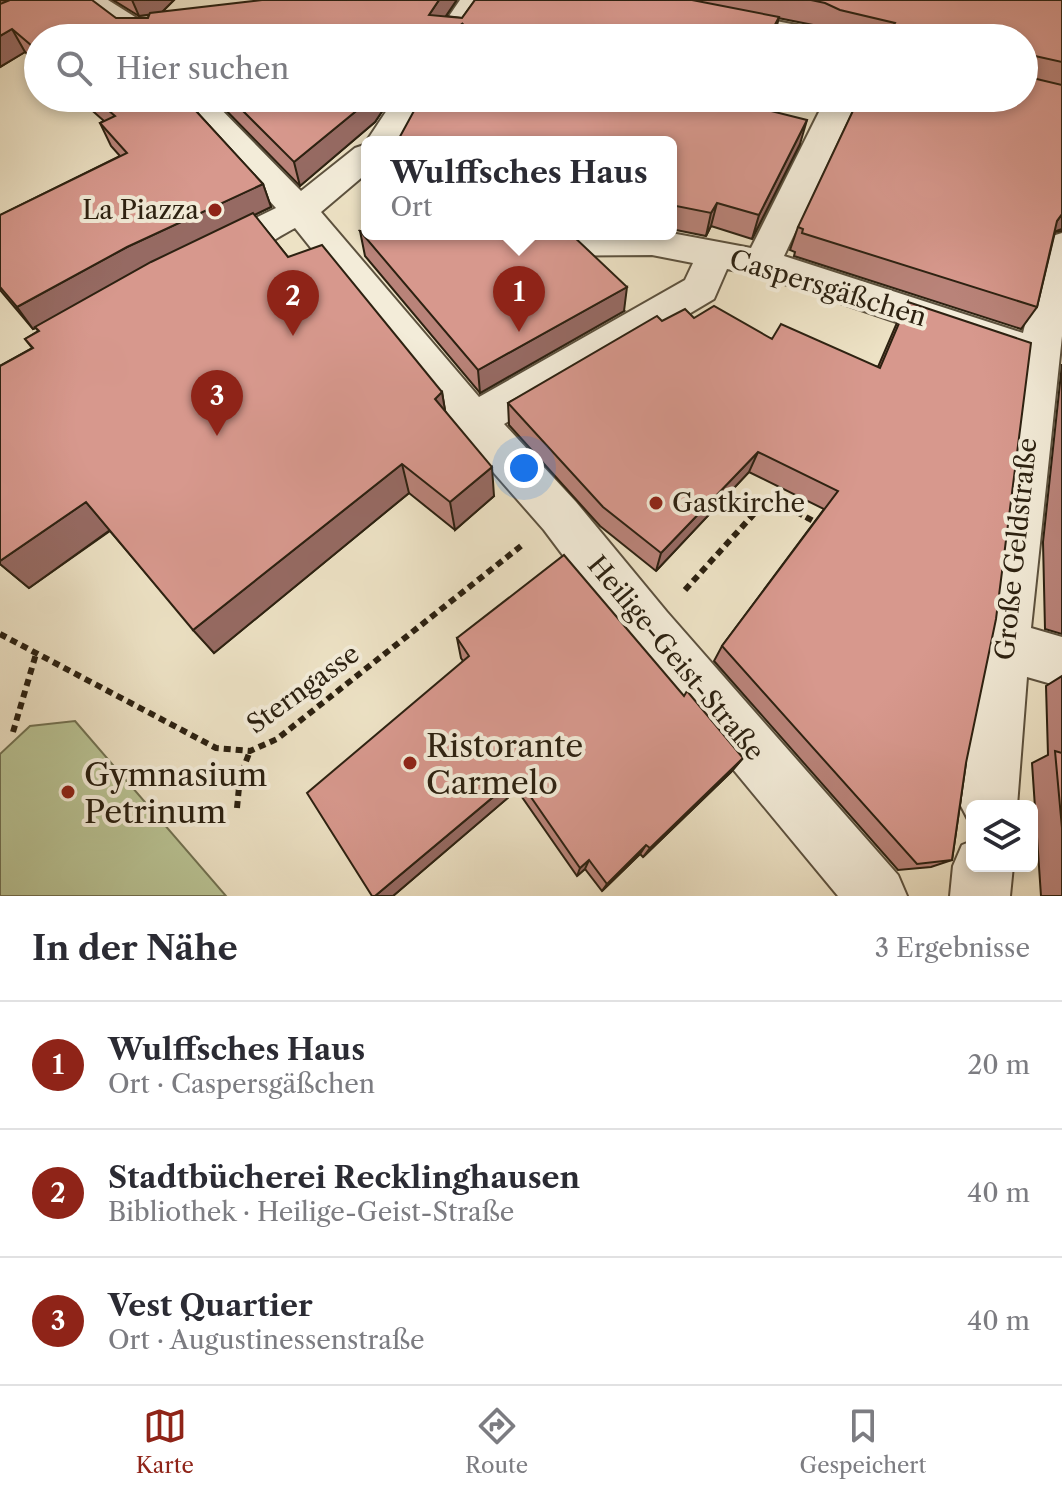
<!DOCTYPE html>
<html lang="de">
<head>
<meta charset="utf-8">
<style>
	body { margin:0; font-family:"Libre Caslon Text",serif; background:#f7f7f7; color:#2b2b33 }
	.controls { position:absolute; right:24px; bottom:24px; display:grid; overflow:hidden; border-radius:12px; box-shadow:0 4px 12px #0003 }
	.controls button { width:72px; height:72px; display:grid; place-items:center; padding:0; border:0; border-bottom:2px solid #e1e1e2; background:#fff; color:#2b2b33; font:40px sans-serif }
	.you { position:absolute; left:524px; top:468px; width:28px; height:28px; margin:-20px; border:6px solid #fff; border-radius:50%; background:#1a73e8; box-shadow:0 0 0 12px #1a73e833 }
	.badge { display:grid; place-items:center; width:52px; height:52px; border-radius:50%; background:#8f2418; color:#fff; font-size:26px; font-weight:700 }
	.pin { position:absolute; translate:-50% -66px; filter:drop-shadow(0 2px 4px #0008) }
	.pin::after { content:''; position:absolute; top:42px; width:28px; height:24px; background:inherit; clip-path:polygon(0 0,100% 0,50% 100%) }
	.popup { position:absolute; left:361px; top:136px; width:316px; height:104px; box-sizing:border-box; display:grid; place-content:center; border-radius:12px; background:#fff; filter:drop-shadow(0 2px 6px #0005); font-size:26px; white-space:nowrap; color:#7c7c81 }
	.popup b { font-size:30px; color:#2b2b33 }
	.popup::after { content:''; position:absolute; left:50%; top:100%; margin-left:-16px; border:16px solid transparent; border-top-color:#fff }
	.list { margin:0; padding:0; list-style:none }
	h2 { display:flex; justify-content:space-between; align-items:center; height:104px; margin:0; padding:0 32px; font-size:34px }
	h2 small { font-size:26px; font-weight:400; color:#7c7c81 }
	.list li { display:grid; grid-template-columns:52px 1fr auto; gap:24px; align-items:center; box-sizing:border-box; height:128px; padding:0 32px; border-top:2px solid #e1e1e2 }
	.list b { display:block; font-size:30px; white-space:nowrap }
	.list p { margin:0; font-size:26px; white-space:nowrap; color:#7c7c81 }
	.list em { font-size:26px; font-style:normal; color:#7c7c81 }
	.icon { flex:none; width:44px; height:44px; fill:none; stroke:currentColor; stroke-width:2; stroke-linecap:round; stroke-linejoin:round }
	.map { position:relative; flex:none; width:1062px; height:896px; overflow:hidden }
	.search { position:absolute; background:#fff; box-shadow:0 4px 12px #0003; left:24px; right:24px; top:24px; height:88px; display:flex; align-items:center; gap:20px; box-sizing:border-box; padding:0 28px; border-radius:44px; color:#7c7c81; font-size:30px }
	.sheet { height:488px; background:#fff }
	nav { display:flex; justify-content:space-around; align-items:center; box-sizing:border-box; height:112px; border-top:2px solid #e1e1e2; background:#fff; font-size:22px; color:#7c7c81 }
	nav a { display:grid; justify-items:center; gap:4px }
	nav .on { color:#8f2418 }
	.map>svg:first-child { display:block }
	.green { fill:#b9c394; stroke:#727252; stroke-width:2 }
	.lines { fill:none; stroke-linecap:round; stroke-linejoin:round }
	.minor-casing { stroke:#5c513e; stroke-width:4 }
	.path-far1 { stroke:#2c2111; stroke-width:5; stroke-dasharray:6 4; stroke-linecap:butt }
	.path { stroke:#2c2111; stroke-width:6; stroke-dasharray:7 5; stroke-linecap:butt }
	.minor { fill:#f3ecd9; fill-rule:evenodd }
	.wall { fill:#b98379; stroke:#2c2111; stroke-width:2 }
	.shaded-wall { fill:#966a63; stroke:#2c2111; stroke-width:2 }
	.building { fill:#d7988d; stroke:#2c2111; stroke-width:2 }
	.poi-dot { fill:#8f2418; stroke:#f3ecd9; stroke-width:3 }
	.labels { text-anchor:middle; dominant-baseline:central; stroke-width:8; stroke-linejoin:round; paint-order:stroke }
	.poi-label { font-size:26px; fill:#2c2111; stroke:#f3ecd9; text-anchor:end }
	.street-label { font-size:26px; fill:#2c2111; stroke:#f3ecd9 }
	.near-poi-label { font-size:32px; fill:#2c2111; stroke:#f3ecd9; text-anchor:start }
</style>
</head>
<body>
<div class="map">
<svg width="1062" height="896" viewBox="0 0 1062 896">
	<rect width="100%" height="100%" fill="#ede2c5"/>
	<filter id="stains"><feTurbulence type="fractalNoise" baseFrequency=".0025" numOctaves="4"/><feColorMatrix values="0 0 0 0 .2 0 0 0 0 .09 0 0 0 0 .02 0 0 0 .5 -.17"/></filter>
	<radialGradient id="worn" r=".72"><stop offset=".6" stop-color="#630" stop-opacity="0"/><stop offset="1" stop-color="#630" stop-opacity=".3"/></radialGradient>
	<polygon class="green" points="75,721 226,896 0,896 0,754 30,726"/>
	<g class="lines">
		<g class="minor-casing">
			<g id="minor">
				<polygon points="75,0 108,0 143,22 157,38 126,38"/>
				<polygon points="460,0 488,0 464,38 434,38"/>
				<polygon points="614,0 670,0 817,29 827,32 832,38 774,38 628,8 618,6"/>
				<path d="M176,98H210L301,191L355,148L367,144V173L321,212L479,397L685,280L693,263L652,255L521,256L508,252L503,243L508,234L671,233L751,248L826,98H858L784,256L1023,333L1044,246L1049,237L1062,233V336L1031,628L1062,637V687L1027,677L1017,806H972V827L961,806L983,604L1017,363L758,275L727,269L714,299L504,424L576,502L667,612L898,875L907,896H838L631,646L544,530L459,433L295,228C268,242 230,272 200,263L194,254L200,245L276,208Z"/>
				<polygon points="395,98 427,98 398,142 367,144 366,142"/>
				<polygon points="972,841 972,866 1013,866 1010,896 950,896 953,866 962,845"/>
			</g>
		</g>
		<polyline class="path-far1" points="750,519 769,498 809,519"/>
		<g class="path">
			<polyline points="806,517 820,525"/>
			<polyline points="685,590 751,517"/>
			<polyline points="0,634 216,748 250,751 277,739 521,546"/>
			<polyline points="13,732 36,654"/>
			<polyline points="237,808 240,777 250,751"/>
		</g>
		<use href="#minor" class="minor"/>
	</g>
	<g class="wall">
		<polygon points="0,0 116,18 148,18 149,15 139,16 113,0 174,0 162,12 456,1 446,16 462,18 475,0 1062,0 1062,231 1055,232 1037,307 1021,329 794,256 795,252 790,250 798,227 1024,38 850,38 832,34 818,26 778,18 774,38 38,38 38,64 25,52 0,67"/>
		<polygon points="78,98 184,98 263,184 271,207 254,215 288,257 442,392 445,411 494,496 455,530 409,493 214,653 110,531 29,588 0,564 0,366 32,348 25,339 38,331 36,328 33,329 0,290 0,215 120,156 111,146 100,123 104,121"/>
		<polygon points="214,98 391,98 375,122 300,186"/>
		<polygon points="745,104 800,144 752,239 711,226 706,236 671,229 671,142"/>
		<polygon points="360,231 624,311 480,393 365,256"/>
		<polygon points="908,302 966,763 952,860 931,867 898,870 714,661 722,646 824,509 749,472 656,571 600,526 509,425 508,403 662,321 694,318 878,367 896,325"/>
		<polygon points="1062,364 1062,634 1045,629 1043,542"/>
		<polygon points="457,638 684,696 743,758 731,772 643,857 640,854 602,891 585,869 577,876 517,790 393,896 372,896 463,661 461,658"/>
		<polygon points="1062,676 1062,896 1041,896 1032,763 1048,755 1046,686"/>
	</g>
	<g class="shaded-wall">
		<polygon points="132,0 174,0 161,13 139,16"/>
		<polygon points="439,0 456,0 456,1 431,38 429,15"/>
		<polygon points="779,17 774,38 768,38"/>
		<polygon points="463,23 464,38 445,38"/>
		<polygon points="12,29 25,52 0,67 0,36"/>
		<polygon points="372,98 391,98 375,122 300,186 294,162"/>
		<polygon points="807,120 800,144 752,239 759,215"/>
		<polygon points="263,184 271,207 140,270 33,329 17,307 127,247"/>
		<polygon points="717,203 711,226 706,236 711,213"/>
		<polygon points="1062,214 1062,229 1048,234"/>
		<polygon points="627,287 624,311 480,393 478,370"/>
		<polygon points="442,392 447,422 435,399"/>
		<polygon points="758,452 749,472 656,571 661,553"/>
		<polygon points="402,464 409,493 214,653 193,630"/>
		<polygon points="492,467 494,496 455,530 450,502"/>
		<polygon points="86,502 110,530 29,588 0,564 0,561"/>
		<polygon points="743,758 731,772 643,857 650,848"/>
		<polygon points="517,777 517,790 393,896 375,896"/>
		<polygon points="646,845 640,854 602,891 607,884"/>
		<polygon points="589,860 585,869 577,876 580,868"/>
	</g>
	<g class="building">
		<polygon points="10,0 92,0 116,18 148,18 150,13 262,0 439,0 429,15 462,18 475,0 692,0 779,17 768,38 455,38 463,23 445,38 38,38 38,51 12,29 0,36 0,4"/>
		<polygon points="811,0 1062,0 1062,62 1035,56 1034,71 1025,72 1024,76 1062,85 1062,214 1057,221 1037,307 802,233 803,229 798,227 859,98 1024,98 1024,38 886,38 895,23 840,10 825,3"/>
		<polygon points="94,98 184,98 263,184 127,247 17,307 0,287 0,215 127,153 100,123 115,116"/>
		<polygon points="230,98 372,98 294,162"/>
		<polygon points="421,98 745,98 743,104 807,120 759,215 717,203 711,213 671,205 671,142 397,142"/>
		<polygon points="367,196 367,208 365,208 363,202"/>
		<polygon points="253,213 288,257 322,245 442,392 435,399 492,467 450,502 402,464 193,630 86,502 0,561 0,366 33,348 25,339 39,331 35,327 151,262"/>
		<polygon points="360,231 367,231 367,234 571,234 627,287 478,370"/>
		<polygon points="908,302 1031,343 996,619 966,763 952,860 917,864 722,646 838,491 758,452 661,553 603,507 508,403 657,316 662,321 685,309 694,318 714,306 772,339 781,324 880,368"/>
		<polygon points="564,555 684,696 687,691 743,758 650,848 646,845 607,884 589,860 580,868 517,777 375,896 372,896 307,793 469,656 457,638"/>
		<polygon points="1055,751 1062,753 1062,828"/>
	</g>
	<g class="poi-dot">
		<circle cx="215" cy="210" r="8"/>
		<circle cx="656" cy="503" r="8"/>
		<circle cx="410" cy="763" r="8"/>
		<circle cx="68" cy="792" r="8"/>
	</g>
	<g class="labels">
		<g class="poi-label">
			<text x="199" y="210">La Piazza</text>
			<text x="672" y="503" text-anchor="start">Gastkirche</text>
		</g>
		<g class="street-label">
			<text transform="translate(828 288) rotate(17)">Caspersgäßchen</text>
			<text transform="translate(1016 549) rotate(-84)">Große Geldstraße</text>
			<text transform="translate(676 658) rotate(50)">Heilige-Geist-Straße</text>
			<text transform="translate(303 689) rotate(-36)">Sterngasse</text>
		</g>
		<g class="near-poi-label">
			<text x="426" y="745">Ristorante<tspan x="426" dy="37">Carmelo</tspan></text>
			<text x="84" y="774">Gymnasium<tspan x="84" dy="37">Petrinum</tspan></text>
		</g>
	</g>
	<rect width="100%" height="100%" filter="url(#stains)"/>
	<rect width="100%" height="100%" fill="url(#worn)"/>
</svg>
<div class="controls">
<button><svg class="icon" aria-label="layers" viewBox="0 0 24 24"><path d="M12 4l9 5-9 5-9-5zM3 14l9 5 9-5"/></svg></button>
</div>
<div class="you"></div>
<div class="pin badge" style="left:519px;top:332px">1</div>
<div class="popup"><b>Wulffsches Haus</b>Ort</div>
<div class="pin badge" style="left:293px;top:336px">2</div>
<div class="pin badge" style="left:217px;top:436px">3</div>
<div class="search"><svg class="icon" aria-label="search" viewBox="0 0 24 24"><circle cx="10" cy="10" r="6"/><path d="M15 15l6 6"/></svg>Hier suchen</div>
</div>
<section class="sheet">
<h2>In der Nähe<small>3 Ergebnisse</small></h2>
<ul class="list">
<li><span class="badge">1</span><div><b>Wulffsches Haus</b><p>Ort · Caspersgäßchen</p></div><em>20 m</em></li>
<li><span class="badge">2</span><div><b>Stadtbücherei Recklinghausen</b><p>Bibliothek · Heilige-Geist-Straße</p></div><em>40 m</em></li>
<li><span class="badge">3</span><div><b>Vest Quartier</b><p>Ort · Augustinessenstraße</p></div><em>40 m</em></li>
</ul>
</section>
<nav>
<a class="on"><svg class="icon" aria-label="map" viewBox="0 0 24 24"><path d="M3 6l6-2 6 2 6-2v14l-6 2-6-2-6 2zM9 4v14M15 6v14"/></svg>Karte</a>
<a><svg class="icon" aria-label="directions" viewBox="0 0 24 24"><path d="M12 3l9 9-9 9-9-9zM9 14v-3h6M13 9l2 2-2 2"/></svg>Route</a>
<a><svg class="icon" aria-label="saved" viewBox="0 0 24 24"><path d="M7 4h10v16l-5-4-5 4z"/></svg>Gespeichert</a>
</nav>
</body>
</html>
